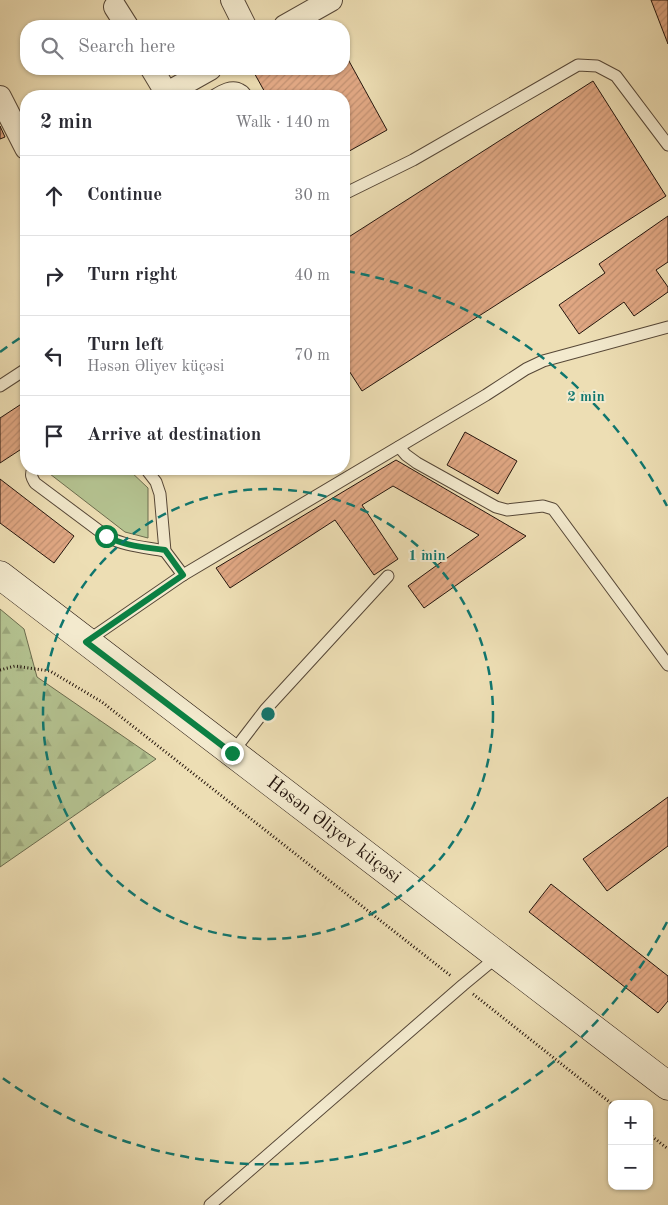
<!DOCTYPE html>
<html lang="en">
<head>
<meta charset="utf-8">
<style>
	body { margin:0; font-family:"Old Standard TT",serif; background:#f2f2f3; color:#2b2b33 }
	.controls { position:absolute; right:15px; bottom:15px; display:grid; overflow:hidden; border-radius:10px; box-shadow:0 1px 4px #0004 }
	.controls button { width:45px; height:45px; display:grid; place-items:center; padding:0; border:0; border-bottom:1px solid #e1e1e2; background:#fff; color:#2b2b33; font:25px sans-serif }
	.stop { position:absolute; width:15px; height:15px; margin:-11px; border:4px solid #0b8043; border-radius:50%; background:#fff }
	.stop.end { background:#0b8043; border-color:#fff; box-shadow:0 1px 5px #0008 }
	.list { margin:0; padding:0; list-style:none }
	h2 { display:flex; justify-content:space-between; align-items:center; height:65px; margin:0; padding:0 20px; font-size:21px }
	h2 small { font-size:16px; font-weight:400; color:#7c7c81 }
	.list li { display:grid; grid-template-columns:32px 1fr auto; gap:15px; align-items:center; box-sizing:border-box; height:80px; padding:0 20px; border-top:1px solid #e1e1e2 }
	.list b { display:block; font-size:19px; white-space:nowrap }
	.list p { margin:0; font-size:16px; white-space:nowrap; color:#7c7c81 }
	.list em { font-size:16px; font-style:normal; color:#7c7c81 }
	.icon { flex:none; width:28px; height:28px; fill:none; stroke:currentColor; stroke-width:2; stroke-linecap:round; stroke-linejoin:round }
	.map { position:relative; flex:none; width:668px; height:1205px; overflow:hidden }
	.search { position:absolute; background:#fff; box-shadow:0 1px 4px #0004; left:20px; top:20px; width:330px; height:55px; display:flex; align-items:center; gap:12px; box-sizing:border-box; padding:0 18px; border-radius:20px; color:#7c7c81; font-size:19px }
	.panel { position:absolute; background:#fff; box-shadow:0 1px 4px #0004; left:20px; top:90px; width:330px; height:385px; border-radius:20px }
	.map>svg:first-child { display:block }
	.grass { fill:#b4c290; stroke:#6c6c4e }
	.forest { fill:url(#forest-firs); stroke:#6c6c4e }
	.building { fill:url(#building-hatch); stroke:#24150d }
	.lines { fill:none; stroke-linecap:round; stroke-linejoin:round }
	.lane-casing { stroke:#564737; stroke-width:13 }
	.street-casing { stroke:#564737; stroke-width:24 }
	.secondary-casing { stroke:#24150d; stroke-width:29 }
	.path { stroke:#24150d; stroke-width:3; stroke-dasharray:1 2.5; stroke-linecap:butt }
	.lane { stroke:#f3eace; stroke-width:11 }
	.street { stroke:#f3eace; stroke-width:22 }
	.secondary { stroke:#f3eace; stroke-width:28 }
	.route { stroke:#0b8043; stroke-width:6 }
	.ring { fill:none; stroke:#0f766e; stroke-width:2.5; stroke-dasharray:9 6 }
	.labels { text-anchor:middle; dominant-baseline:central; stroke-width:4; stroke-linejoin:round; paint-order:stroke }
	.street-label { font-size:19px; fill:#24150d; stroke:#f3eace }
	.centre { fill:#0f766e; stroke:#f3eace; stroke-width:2.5 }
	.ring-label { font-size:15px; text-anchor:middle; font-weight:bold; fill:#0f766e; stroke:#f3eace; stroke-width:4; stroke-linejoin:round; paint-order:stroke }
</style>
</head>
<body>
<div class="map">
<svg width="668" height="1205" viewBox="0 0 668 1205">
	<defs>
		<pattern id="forest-firs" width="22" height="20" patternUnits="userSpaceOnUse" patternTransform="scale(1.25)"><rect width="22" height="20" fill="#b4c290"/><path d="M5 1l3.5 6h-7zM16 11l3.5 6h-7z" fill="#9ba67b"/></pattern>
		<pattern id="building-hatch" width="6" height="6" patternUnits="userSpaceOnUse" patternTransform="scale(1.25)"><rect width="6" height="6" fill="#e0a783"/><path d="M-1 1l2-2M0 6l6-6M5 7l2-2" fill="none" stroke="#c08f70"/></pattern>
	</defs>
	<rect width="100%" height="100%" fill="#eddeb4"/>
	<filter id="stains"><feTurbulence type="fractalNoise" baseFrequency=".004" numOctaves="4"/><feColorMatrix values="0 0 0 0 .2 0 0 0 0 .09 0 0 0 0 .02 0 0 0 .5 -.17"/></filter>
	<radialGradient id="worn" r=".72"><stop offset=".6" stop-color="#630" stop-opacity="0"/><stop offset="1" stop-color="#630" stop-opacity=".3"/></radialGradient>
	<polygon class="grass" points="57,469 128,469 148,488 148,538 125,532 50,474"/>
	<polygon class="forest" points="0,609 24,629 37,677 156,759 0,867"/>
	<g class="building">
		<polygon points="651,0 668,0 668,44"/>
		<polygon points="344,52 387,130 344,154 344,96 267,96 252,69 344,69"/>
		<polygon points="593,81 666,196 362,391 344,363 344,240"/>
		<polygon points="0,126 5,137 0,139"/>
		<polygon points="668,216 668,262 656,270 668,287 668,292 634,316 624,302 579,334 559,305 605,273 599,264"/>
		<polygon points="26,401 26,446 0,463 0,418"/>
		<polygon points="465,432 517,461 498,494 447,465"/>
		<polygon points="396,460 526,536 424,608 408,586 479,535 393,486 362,505 398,559 374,575 335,520 230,588 216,568"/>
		<polygon points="0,479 74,536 54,563 0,523"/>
		<polygon points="668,797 668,846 607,891 583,859"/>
		<polygon points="551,884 668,976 668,1001 658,1013 529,912"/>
	</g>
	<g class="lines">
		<g class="lane-casing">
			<g id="lane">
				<path d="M213,96C221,91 232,84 241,90C244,91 245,94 247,96"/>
				<polyline points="344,194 413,160 578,65 597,66 616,76 668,145"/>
				<polyline points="0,386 26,369"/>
				<polyline points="399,447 406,455 417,463 496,507 507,510 543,506 553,509 668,665"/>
				<path d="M33,469C30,475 32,478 35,483L106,536C124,546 144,547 165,551"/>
				<polyline points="146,469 156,482 160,494 165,551 183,575"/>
				<polyline points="87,641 183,575 486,395 526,369 543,361 668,327"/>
				<polyline points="232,753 265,710 388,576"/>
				<polyline points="210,1205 463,985 498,956"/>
			</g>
		</g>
		<g class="street-casing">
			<g id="street">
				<polyline points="232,0 245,26"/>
				<polyline points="115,7 127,26"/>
				<polyline points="285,26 331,0"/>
				<polyline points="152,69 167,94"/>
				<polyline points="162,96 210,69"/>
				<polyline points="0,97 26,148"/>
			</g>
		</g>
		<g class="secondary-casing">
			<g id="secondary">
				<path id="s1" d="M0,575L668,1086"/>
			</g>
		</g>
		<g class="path">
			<polyline points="0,670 15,666 50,671 102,702 451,976"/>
			<polyline points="473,994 612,1104"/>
			<polyline points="649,1134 668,1149"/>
		</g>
		<use href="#lane" class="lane"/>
		<use href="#street" class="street"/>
		<use href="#secondary" class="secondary"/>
	</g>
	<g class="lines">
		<path class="route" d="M106,536C124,546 144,547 165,550L183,575L86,642L232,753"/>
	</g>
	<g class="ring">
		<circle cx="268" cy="714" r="225"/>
		<path d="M667 922A450 450 0 0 1 0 1076M0 352A450 450 0 0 1 26 334M346 271A450 450 0 0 1 667 506"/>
	</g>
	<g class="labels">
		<g class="street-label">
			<text stroke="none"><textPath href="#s1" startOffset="420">Həsən Əliyev küçəsi</textPath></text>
		</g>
	</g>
	<circle cx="268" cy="714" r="8" class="centre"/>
	<g class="ring-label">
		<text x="586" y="401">2 min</text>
		<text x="427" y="560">1 min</text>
	</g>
	<rect width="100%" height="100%" filter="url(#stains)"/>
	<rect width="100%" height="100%" fill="url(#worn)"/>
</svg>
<div class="controls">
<button>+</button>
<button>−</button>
</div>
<div class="stop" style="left:106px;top:536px"></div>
<div class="stop end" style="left:232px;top:753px"></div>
<div class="search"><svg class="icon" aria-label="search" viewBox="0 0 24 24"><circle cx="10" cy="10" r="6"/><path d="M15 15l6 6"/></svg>Search here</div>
<section class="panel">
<h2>2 min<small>Walk · 140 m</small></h2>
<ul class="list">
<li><svg class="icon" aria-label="ahead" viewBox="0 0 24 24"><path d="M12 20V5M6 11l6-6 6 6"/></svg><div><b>Continue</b></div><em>30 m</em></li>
<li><svg class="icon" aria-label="right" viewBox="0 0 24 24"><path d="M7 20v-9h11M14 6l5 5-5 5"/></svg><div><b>Turn right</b></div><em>40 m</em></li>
<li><svg class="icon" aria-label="left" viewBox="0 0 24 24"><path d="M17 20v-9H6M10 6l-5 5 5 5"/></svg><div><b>Turn left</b><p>Həsən Əliyev küçəsi</p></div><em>70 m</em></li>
<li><svg class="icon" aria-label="arrive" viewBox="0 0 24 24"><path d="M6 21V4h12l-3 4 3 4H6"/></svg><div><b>Arrive at destination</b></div></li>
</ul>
</section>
</div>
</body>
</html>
